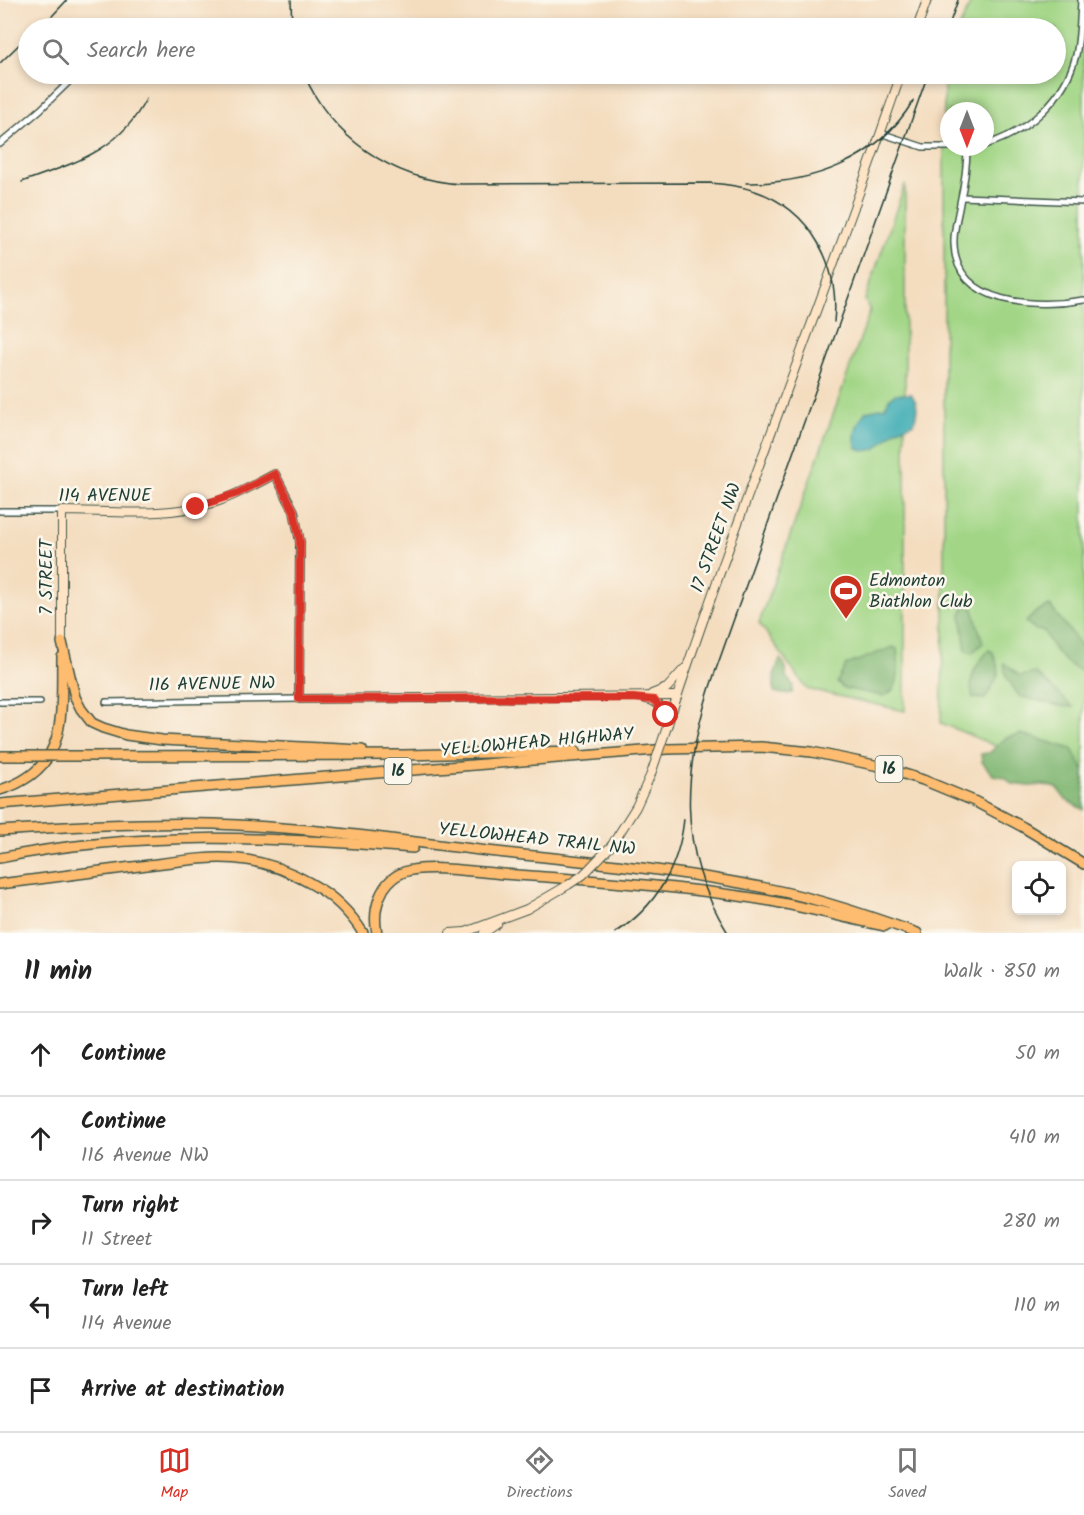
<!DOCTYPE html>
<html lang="en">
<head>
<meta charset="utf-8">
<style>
	body { margin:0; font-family:Kalam,sans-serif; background:#f2f2f2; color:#222 }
	.controls { position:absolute; right:18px; bottom:18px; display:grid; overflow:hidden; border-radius:9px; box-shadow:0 3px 9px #0003 }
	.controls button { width:54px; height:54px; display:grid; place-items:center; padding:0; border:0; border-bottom:2px solid #e0e0e0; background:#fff; color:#222; font:30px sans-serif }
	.compass { position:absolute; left:940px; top:102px; width:54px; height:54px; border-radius:50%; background:#fff; box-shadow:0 3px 9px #0003; rotate:180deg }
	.stop { position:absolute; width:18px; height:18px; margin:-14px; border:4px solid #d93025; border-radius:50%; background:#fff }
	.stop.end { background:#d93025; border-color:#fff; box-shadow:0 2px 6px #0008 }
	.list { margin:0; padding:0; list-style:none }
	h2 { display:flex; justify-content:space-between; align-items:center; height:78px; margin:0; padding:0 24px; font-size:26px }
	h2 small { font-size:20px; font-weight:400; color:#767676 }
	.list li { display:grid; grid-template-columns:39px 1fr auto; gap:18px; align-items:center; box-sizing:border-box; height:84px; padding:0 24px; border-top:2px solid #e0e0e0 }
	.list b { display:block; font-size:22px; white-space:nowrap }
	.list p { margin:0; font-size:20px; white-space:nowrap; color:#767676 }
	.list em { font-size:20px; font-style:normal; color:#767676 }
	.icon { flex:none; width:33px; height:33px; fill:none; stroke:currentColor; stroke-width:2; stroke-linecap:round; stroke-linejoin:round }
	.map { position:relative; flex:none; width:1084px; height:933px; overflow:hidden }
	.search { position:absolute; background:#fff; box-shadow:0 3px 9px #0003; left:18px; right:18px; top:18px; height:66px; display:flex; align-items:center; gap:15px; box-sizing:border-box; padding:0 21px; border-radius:33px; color:#767676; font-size:22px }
	.sheet { height:498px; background:#fff }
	nav { display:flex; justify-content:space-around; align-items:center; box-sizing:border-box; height:84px; border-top:2px solid #e0e0e0; background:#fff; font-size:16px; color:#767676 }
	nav a { display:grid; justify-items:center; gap:3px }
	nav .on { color:#d93025 }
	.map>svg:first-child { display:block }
	.green { fill:#a2d686; stroke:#608a5d; stroke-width:1.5; fill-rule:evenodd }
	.forest { fill:#81b773; stroke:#507a54; stroke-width:1.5 }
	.water { fill:#3aabb3; stroke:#2c7474; stroke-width:1.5 }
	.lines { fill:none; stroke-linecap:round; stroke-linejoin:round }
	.street-casing { stroke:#3f5549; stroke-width:8 }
	.secondary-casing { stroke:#3f5549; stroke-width:10 }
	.highway-casing { stroke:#3f5549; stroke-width:12 }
	.street { stroke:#fff; stroke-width:5 }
	.secondary { stroke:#fee4c5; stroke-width:8 }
	.highway { stroke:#fdbc6f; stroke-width:9 }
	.rail { stroke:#1f3d34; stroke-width:1.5 }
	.secondary-bridge-casing { stroke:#3f5549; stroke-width:10; stroke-linecap:butt }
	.highway-bridge-casing { stroke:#3f5549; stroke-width:12; stroke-linecap:butt }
	.secondary-bridge { stroke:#fee4c5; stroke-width:8 }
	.highway-bridge { stroke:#fdbc6f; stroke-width:9 }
	.route { stroke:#d93025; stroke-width:8 }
	.labels { text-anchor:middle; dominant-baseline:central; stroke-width:5; stroke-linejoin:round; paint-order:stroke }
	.shield { fill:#fbf7ec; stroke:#61756b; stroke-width:1.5 }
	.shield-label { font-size:16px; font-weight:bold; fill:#1f3d34 }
	.street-label { font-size:18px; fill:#1f3d34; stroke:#fbf7ec }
	.poi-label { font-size:18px; fill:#1f3d34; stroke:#fbf7ec; text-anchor:start }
</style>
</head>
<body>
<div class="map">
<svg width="1084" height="933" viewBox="0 0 1084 933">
	<rect width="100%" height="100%" fill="#fbf7ec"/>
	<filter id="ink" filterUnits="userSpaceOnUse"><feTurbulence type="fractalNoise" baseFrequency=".0167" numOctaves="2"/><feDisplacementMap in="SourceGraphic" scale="12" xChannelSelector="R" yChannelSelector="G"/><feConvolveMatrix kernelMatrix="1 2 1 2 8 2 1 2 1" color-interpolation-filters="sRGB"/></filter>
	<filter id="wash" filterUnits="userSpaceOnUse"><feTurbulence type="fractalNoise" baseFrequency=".008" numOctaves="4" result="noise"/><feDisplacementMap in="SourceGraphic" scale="24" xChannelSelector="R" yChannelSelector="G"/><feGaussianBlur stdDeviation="1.35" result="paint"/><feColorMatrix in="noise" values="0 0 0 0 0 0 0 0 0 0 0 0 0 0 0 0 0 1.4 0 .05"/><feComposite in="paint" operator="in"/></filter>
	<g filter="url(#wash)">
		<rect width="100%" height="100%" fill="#f4ddbf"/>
		<g class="green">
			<path d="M972,0H1084V788L1031,761L941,723L944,626V74H1056V28H959ZM949,111H985V147H949Z"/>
			<polygon points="905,184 905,711 807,689 759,623 870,311 865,300"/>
		</g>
		<g class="forest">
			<polygon points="965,606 972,606 983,643 972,653 966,651 961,615"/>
			<path d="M1050,606L1084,649V672C1064,665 1052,649 1044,631L1036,630L1026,622L1036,612Z"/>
			<path d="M893,647L897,649C899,664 902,691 883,696L843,688L837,682L846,665Z"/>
			<path d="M989,650L993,652L999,671L996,680L985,699L973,698C967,677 976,665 989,650Z"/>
			<path d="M780,659C786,664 787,669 786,677L793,685L792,693L783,694L774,692V675Z"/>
			<polygon points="1004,663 1020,676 1036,673 1073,707 1060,706 1019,696 1006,676"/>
			<polygon points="1021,734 1072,749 1084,771 1084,810 1066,800 1057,788 1045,785 1029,786 1012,784 1005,777 993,775 982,762 981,754 989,753 1006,738"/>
		</g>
		<path class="water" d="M895,394H911C919,404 918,413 913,424L897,429L876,449L865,451L857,448C851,434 858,422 866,411L885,407L889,399Z"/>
	</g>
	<g filter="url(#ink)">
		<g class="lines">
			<g class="street-casing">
				<g id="street">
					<polyline points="880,133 923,147 975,147"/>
					<polyline points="0,144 41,109 77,74"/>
					<path d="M985,145C1028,132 1065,99 1076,55C1080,37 1080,18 1081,0"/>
					<path d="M967,148C967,167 964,185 960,203C958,216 953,231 954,244C956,307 1038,308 1084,300"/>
					<polyline points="962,197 1084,202"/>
					<polyline points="0,511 62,511"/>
					<polyline points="0,702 40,702"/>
					<polyline points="106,702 299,699"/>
				</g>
			</g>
			<g class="secondary-casing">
				<g id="secondary">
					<polyline points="917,28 927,0"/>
					<path d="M62,642V511C112,511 168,518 216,502C237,495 256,484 275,474L294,511L300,542L299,699L677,696"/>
					<polyline points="652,694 667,688 684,669"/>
					<path d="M646,699C660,701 665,712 668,724"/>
					<path d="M668,724C740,505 827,292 901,74"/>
					<polyline points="612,845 636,807 651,774"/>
					<polyline points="450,933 465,932"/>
					<polyline points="463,933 527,909 568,885"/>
					<polyline points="484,933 497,924"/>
				</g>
			</g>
			<g class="highway-casing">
				<g id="highway">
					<polyline points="62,642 75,697 81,709 92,723 103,728 126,735 162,740 362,750"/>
					<polyline points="0,756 21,756"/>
					<polyline points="83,756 404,755 576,751"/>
					<path d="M0,790C69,769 61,716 62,657"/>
					<polyline points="0,804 667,749 761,747 812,752 879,766 923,780 974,801 1023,827 1084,864"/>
					<path d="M0,831C71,826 143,822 214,824C309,827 403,841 497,852C589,862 680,870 770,889C820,899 869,916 917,933"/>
					<path d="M0,858C134,830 278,837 413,848"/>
					<path d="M0,884C44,878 88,873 132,867C201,859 246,846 310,883C332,895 350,912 363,933"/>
					<path d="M377,933C372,910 380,881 404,872C426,864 478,872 503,874C591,880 679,886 765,900C806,907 845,918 885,926"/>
				</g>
			</g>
			<use href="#street" class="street"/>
			<use href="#secondary" class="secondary"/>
			<use href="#highway" class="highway"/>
			<g class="rail">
				<polyline points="291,0 292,28"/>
				<polyline points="41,28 67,0"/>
				<polyline points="948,28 958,0"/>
				<polyline points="0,63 28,36"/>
				<path d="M304,74C331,137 392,180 461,184L710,183C725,184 741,186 755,191C811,210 840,265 834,322"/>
				<path d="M22,182C73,163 119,152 146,99"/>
				<path d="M746,183C812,184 877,161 913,101"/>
				<path d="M615,933C656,907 679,867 684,819"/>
				<path d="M728,933C675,849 683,765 714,675L928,74"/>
			</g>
			<g class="secondary-bridge-casing">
				<g id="secondary-bridge">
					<polyline points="651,774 668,724"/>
					<polyline points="568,885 583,875 612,845"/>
				</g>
			</g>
			<g class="highway-bridge-casing">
				<polyline id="highway-bridge" points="21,756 83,756"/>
			</g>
			<use href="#secondary-bridge" class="secondary-bridge"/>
			<use href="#highway-bridge" class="highway-bridge"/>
		</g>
	</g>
	<g class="lines" filter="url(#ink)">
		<polyline class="route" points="196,507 238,493 275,474 294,511 300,542 299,699 633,698 654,700 666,715"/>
	</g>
	<defs>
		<g id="stadium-pin" transform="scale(1.725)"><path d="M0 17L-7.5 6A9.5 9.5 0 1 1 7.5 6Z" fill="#c8321e" stroke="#fbf7ec"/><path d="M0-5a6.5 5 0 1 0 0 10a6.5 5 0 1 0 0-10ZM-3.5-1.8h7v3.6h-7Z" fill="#fff"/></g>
	</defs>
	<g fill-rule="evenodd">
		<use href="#stadium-pin" x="846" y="591"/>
	</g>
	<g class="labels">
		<g class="shield">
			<rect x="875.5" y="756" width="27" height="26" rx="4.5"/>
			<rect x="384.5" y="758" width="27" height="26" rx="4.5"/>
		</g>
		<g class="shield-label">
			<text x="889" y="769">16</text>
			<text x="398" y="771">16</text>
		</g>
		<g class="street-label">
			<text x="105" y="496">114 AVENUE</text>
			<text transform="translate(717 538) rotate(-70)">17 STREET NW</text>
			<text transform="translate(47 577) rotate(-90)">7 STREET</text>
			<text transform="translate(212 685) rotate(-1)">116 AVENUE NW</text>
			<text transform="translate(537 743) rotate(-5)">YELLOWHEAD HIGHWAY</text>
			<text transform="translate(537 840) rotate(6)">YELLOWHEAD TRAIL NW</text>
		</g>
		<g class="poi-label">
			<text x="869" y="581">Edmonton<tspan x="869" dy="21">Biathlon Club</tspan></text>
		</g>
	</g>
</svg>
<div class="controls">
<button><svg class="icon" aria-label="locate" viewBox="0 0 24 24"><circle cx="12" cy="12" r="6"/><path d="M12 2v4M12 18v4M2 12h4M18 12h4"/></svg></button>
</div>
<svg class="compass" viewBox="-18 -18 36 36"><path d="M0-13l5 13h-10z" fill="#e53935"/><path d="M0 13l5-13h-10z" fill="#767676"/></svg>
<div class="stop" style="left:666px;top:715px"></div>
<div class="stop end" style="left:196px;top:507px"></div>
<div class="search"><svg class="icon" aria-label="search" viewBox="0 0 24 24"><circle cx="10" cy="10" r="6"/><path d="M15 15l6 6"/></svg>Search here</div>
</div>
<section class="sheet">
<h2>11 min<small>Walk · 850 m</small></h2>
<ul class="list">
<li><svg class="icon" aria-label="ahead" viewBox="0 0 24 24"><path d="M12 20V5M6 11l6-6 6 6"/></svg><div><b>Continue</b></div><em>50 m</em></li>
<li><svg class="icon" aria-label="ahead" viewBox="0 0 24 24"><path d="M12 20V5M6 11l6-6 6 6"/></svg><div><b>Continue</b><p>116 Avenue NW</p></div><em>410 m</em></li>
<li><svg class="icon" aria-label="right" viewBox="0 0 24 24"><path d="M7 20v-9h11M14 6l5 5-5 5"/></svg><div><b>Turn right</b><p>11 Street</p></div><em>280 m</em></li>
<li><svg class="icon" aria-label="left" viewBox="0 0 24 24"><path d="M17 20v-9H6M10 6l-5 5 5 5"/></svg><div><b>Turn left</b><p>114 Avenue</p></div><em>110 m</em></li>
<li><svg class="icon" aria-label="arrive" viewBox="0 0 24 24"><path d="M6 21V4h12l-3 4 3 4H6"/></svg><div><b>Arrive at destination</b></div></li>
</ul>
</section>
<nav>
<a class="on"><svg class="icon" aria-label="map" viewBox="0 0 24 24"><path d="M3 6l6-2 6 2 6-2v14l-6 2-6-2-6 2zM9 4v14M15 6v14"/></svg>Map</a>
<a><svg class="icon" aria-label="directions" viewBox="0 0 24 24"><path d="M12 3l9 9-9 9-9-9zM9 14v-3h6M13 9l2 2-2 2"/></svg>Directions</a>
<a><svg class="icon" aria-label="saved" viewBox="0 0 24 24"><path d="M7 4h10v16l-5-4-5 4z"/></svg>Saved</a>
</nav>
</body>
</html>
